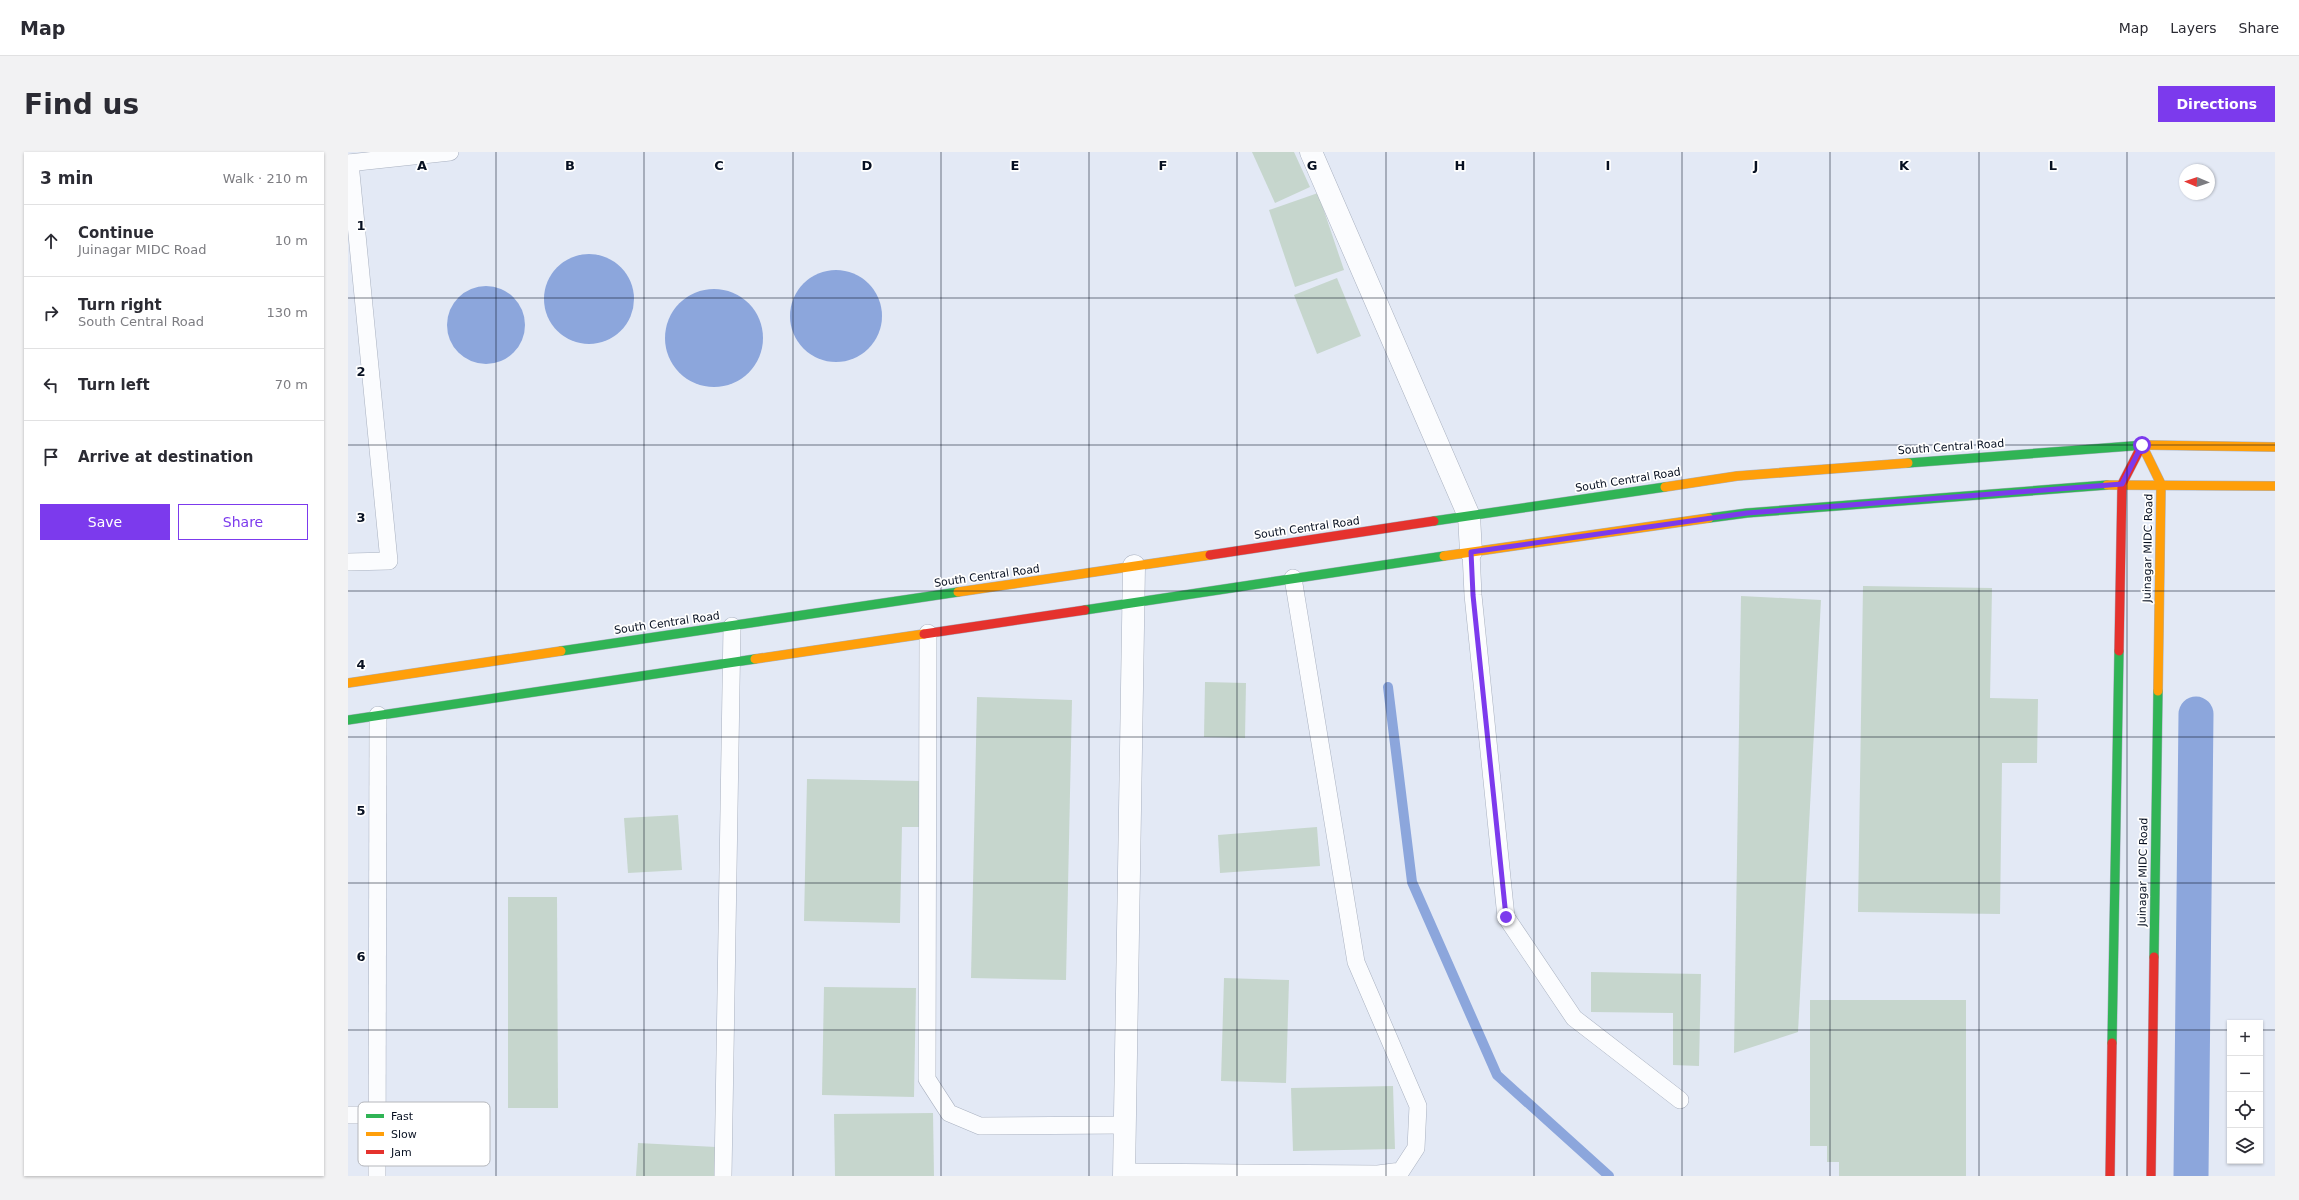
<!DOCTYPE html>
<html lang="en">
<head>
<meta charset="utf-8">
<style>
	body { margin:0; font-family:"DejaVu Sans",sans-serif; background:#f2f2f3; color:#2b2b33 }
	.controls { position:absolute; right:12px; bottom:12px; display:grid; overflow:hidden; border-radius:0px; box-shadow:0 1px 3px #0004 }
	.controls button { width:36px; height:36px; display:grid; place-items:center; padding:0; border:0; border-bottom:1px solid #e1e1e2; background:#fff; color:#2b2b33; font:20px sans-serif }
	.compass { position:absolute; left:1831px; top:12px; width:36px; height:36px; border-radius:50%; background:#fff; box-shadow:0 1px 3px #0004; rotate:272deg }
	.stop { position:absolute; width:12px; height:12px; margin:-9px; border:3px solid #7c3aed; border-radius:50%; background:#fff }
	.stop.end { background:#7c3aed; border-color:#fff; box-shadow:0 1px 4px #0008 }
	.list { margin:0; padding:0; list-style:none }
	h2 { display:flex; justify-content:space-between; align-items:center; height:52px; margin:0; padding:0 16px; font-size:17px }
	h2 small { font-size:13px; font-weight:400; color:#7c7c81 }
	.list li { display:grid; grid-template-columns:26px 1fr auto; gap:12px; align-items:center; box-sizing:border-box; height:72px; padding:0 16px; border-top:1px solid #e1e1e2 }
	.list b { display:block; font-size:15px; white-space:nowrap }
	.list p { margin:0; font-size:13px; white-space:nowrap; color:#7c7c81 }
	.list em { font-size:13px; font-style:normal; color:#7c7c81 }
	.actions { display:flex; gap:8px; padding:12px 16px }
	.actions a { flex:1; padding:9px 0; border:1px solid #7c3aed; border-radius:0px; text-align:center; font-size:14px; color:#7c3aed }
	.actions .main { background:#7c3aed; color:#fff }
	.icon { flex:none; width:22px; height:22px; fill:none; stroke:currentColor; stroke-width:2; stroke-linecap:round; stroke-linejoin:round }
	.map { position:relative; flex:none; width:1927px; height:1024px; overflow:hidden; border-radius:0px }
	header { display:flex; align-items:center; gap:24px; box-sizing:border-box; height:56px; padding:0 20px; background:#fff; border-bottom:1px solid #e1e1e2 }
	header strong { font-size:19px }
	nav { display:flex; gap:22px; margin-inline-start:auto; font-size:14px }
	.intro { display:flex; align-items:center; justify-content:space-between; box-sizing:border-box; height:96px; padding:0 24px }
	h1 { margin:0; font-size:28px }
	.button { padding:10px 18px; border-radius:0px; background:#7c3aed; color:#fff; font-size:14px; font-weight:700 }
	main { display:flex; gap:24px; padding:0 24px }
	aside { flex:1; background:#fff; border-radius:0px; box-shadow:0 1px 3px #0004 }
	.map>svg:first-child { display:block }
	.water { fill:#8ca6dc }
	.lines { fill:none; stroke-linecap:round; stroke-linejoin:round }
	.stream { stroke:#8ca6dc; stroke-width:10 }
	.canal { stroke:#8ca6dc; stroke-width:35 }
	.building { fill:#c6d6cd }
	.lane-casing { stroke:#a9b1c0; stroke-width:18 }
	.street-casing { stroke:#a9b1c0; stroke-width:23 }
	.fast-casing { stroke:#a9b1c0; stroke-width:10 }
	.slow-casing { stroke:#a9b1c0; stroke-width:10 }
	.jam-casing { stroke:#a9b1c0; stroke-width:10 }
	.lane { stroke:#fbfcfe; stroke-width:17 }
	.street { stroke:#fbfcfe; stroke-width:22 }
	.fast { stroke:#30b455; stroke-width:9 }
	.slow { stroke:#ff9f0a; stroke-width:9 }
	.jam { stroke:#e5322d; stroke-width:9 }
	.route { stroke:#7c3aed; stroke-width:5 }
	.grid { fill:none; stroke:#071021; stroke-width:1; stroke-opacity:0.55 }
	.labels { text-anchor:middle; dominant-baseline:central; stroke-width:3.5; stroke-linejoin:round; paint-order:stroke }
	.street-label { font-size:11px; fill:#071021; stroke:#fff }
	.key { fill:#fff; stroke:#b5b7bc; stroke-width:1 }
	.key-label { font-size:11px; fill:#071021 }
	.grid-label { font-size:13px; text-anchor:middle; font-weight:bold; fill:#071021; stroke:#fff; stroke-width:3.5; stroke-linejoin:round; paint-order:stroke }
</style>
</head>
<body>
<header>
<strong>Map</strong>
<nav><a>Map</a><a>Layers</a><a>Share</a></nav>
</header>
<div class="intro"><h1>Find us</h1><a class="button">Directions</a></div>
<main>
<aside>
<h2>3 min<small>Walk · 210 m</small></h2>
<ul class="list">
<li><svg class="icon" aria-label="ahead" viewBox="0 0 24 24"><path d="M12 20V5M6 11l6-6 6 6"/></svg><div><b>Continue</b><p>Juinagar MIDC Road</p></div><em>10 m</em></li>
<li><svg class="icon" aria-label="right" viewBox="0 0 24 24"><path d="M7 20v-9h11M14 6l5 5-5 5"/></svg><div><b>Turn right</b><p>South Central Road</p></div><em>130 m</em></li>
<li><svg class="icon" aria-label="left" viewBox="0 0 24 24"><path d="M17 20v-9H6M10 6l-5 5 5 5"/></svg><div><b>Turn left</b></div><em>70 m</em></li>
<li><svg class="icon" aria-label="arrive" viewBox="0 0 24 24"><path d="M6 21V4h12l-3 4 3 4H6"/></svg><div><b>Arrive at destination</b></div></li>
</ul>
<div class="actions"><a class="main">Save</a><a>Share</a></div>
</aside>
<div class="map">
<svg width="1927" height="1024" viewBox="0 0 1927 1024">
	<rect width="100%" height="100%" fill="#e3e9f5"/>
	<g class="water">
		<circle cx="241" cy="147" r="45"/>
		<circle cx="488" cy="164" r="46"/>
		<circle cx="138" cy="173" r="39"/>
		<circle cx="366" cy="186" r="49"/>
	</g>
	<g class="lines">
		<polyline class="stream" points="1040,535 1064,730 1149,923 1261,1024"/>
		<polyline class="canal" points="1843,1024 1848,562"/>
	</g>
	<g class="building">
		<polygon points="904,0 946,0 962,35 927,51"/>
		<polygon points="970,41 996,118 947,135 921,58"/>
		<polygon points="989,126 1013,184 969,202 946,143"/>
		<polygon points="1515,434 1644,436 1642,546 1690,547 1689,611 1654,611 1652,762 1510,760"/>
		<polygon points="1393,444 1473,448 1450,880 1386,901"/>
		<polygon points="857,530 898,531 897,586 856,585"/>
		<polygon points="629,545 724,548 718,828 623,826"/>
		<polygon points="459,627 574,629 573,675 554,675 552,771 456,769"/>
		<polygon points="330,663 334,718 280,721 276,666"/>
		<polygon points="969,675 972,714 872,721 870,683"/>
		<polygon points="160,745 209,745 210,956 160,956"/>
		<polygon points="1243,820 1353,822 1351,914 1325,913 1325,861 1243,860"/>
		<polygon points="876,826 941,828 938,931 873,929"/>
		<polygon points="476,835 568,836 566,945 474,943"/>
		<polygon points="1462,848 1618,848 1618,1024 1491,1024 1491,1010 1479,1010 1479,994 1462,994"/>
		<polygon points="1045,934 1047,997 945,999 943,936"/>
		<polygon points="585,961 586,1024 487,1024 486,962"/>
		<polygon points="290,991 368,995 366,1024 288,1024"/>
	</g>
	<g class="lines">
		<g class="lane-casing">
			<g id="lane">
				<polyline points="0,11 102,0"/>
				<polyline points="1123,400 1125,443 1158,765 1226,866 1332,948"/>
				<polyline points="0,410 41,409 2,11"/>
				<polyline points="580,481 579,927 601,961 632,974 777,973"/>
				<polyline points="0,963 29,963"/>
				<polyline points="776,1020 1030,1022 1053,1019 1068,996 1070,954 1008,810 945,426"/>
				<polyline points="29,1024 30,563"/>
				<polyline points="375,1024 384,474"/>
			</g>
		</g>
		<g class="street-casing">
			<g id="street">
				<polyline points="963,0 1121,364 1123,400"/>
				<polyline points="776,1024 786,414"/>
			</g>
		</g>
		<g class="fast-casing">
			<g id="fast">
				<polyline points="1560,311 1797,293"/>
				<polyline points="1361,366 1399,361 1759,333"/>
				<polyline points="1086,369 1317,335"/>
				<polyline points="737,458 1096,404"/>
				<polyline points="213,499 610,440"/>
				<polyline points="0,568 407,507"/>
				<polyline points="1806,805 1810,539"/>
				<polyline points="1764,891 1771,499"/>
			</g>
		</g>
		<g class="slow-casing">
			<g id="slow">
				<polyline points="1794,293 1813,332 1810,539"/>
				<polyline points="1797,293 1927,295"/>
				<polyline points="1759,333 1927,334"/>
				<polyline points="1317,335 1389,324 1560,311"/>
				<polyline points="1096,404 1361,366"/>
				<polyline points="610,440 862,403"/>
				<polyline points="407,507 576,482"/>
				<polyline points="0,531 213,499"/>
			</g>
		</g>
		<g class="jam-casing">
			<g id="jam">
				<polyline points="862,403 1086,369"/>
				<polyline points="576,482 737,458"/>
				<polyline points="1771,499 1774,332 1794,293"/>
				<polyline points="1762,1024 1764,891"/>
				<polyline points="1803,1024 1806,805"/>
			</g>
		</g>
		<use href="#lane" class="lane"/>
		<use href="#street" class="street"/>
		<use href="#fast" class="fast"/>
		<use href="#slow" class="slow"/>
		<use href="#jam" class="jam"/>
	</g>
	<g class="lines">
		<polyline class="route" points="1158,765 1125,443 1123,400 1399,361 1774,332 1794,293"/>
	</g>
	<path class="grid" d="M148,0V1024M296,0V1024M445,0V1024M593,0V1024M741,0V1024M889,0V1024M1038,0V1024M1186,0V1024M1334,0V1024M1482,0V1024M1631,0V1024M1779,0V1024M0,146H1927M0,293H1927M0,439H1927M0,585H1927M0,731H1927M0,878H1882M1912,878H1927"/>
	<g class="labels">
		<g class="street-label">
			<text transform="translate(1603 295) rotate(-4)">South Central Road</text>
			<text transform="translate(1280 328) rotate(-9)">South Central Road</text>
			<text transform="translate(959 376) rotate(-8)">South Central Road</text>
			<text transform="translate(1800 396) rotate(-89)">Juinagar MIDC Road</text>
			<text transform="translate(639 424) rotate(-8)">South Central Road</text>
			<text transform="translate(319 471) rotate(-8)">South Central Road</text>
			<text transform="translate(1795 720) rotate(-89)">Juinagar MIDC Road</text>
		</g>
	</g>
	<rect x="10" y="950" width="132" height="64" rx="6" class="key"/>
	<rect x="18" y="962" width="18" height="4" fill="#30b455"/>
	<rect x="18" y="980" width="18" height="4" fill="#ff9f0a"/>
	<rect x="18" y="998" width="18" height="4" fill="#e5322d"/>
	<g class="key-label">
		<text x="43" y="968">Fast</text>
		<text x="43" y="986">Slow</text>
		<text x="43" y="1004">Jam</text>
	</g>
	<g class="grid-label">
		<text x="74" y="18">A</text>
		<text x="222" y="18">B</text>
		<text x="371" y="18">C</text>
		<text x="519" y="18">D</text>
		<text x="667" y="18">E</text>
		<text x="815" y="18">F</text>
		<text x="964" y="18">G</text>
		<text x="1112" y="18">H</text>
		<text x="1260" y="18">I</text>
		<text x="1408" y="18">J</text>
		<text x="1556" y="18">K</text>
		<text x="1705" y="18">L</text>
		<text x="13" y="78">1</text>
		<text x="13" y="224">2</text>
		<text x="13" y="370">3</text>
		<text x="13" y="517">4</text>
		<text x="13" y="663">5</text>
		<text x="13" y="809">6</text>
	</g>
</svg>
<div class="controls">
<button>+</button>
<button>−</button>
<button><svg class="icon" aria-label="locate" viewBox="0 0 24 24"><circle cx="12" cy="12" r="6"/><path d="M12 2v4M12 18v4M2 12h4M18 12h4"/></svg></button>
<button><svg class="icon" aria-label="layers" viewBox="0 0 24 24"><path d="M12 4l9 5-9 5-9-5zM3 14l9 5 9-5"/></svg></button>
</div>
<svg class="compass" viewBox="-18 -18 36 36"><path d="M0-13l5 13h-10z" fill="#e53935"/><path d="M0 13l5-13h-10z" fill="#7c7c81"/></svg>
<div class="stop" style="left:1794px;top:293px"></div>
<div class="stop end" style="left:1158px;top:765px"></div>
</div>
</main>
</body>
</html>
